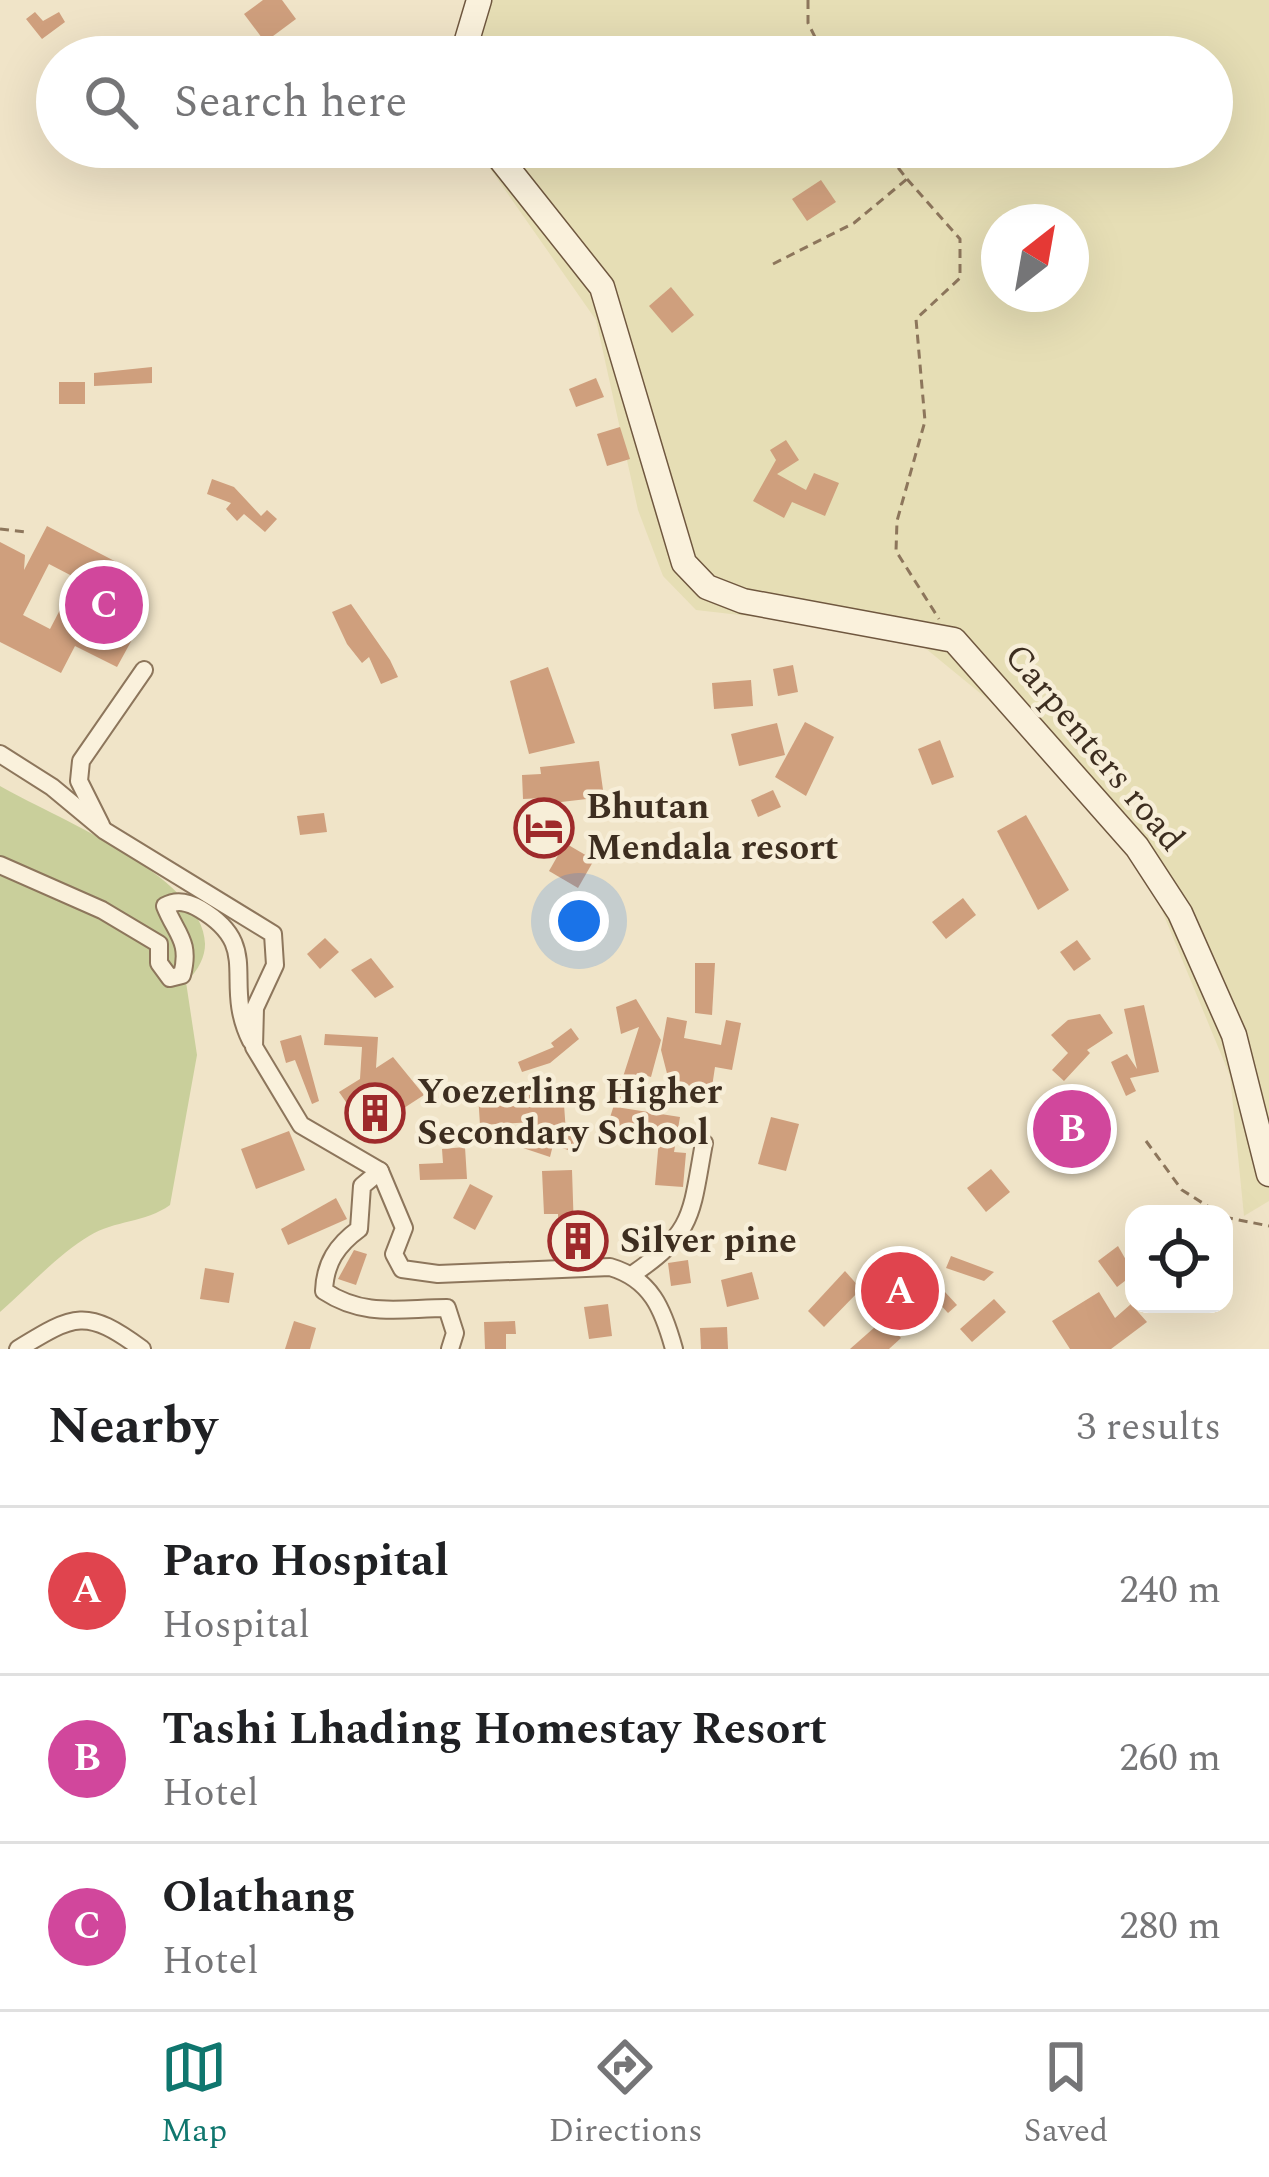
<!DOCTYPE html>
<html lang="en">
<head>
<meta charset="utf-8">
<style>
	body { margin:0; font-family:Spectral,serif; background:#f6f6f6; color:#202124 }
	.controls { position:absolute; right:36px; bottom:36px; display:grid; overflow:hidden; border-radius:24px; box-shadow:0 12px 48px #0002 }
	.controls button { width:108px; height:108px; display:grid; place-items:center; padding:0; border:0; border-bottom:3px solid #e0e0e0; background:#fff; color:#202124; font:60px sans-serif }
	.compass { position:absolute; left:981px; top:204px; width:108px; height:108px; border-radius:50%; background:#fff; box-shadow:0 12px 48px #0002; rotate:31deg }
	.you { position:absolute; left:579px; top:921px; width:42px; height:42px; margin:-30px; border:9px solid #fff; border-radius:50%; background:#1a73e8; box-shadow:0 0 0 18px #1a73e833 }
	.badge { display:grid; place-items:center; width:78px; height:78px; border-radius:50%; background:#0f766e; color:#fff; font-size:39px; font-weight:700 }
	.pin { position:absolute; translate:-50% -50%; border:6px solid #fff; box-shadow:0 3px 12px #0006 }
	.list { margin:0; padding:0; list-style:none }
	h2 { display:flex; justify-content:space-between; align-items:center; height:156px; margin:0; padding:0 48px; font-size:51px }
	h2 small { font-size:39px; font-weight:400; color:#757577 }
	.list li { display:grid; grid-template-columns:78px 1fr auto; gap:36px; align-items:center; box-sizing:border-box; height:168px; padding:0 48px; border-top:3px solid #e0e0e0 }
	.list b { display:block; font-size:45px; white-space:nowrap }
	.list p { margin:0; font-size:39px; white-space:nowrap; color:#757577 }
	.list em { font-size:39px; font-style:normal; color:#757577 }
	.icon { flex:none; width:66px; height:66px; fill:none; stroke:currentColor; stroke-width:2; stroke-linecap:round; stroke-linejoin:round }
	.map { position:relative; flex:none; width:1269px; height:1349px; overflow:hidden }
	.search { position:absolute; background:#fff; box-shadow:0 12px 48px #0002; left:36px; right:36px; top:36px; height:132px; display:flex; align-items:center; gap:30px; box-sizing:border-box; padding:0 42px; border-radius:66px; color:#757577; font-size:45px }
	.sheet { height:660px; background:#fff }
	nav { display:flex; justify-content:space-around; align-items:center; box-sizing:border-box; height:168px; border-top:3px solid #e0e0e0; background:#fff; font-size:33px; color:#757577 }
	nav a { display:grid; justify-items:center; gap:6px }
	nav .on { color:#0f766e }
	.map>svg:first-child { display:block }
	.farmland { fill:#e6deb5; fill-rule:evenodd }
	.green { fill:#c9cf9b }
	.building { fill:#cf9f7d; fill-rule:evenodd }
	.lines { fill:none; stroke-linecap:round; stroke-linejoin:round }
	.street-casing { stroke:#8d765c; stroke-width:20 }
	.secondary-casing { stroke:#6f573f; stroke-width:27 }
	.path { stroke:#8d765c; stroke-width:3; stroke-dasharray:9 6; stroke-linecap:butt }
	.street { stroke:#faf1dc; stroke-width:16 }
	.secondary { stroke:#faf1dc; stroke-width:24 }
	.labels { text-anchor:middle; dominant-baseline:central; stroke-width:9; stroke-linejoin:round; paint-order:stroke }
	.street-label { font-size:36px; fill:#3d2e20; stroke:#f7eed8 }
	.poi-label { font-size:36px; font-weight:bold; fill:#3d2e20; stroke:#f7eed8; text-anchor:start }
</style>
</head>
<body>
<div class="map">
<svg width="1269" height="1349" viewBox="0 0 1269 1349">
	<rect width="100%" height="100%" fill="#f0e4c8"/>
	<path class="farmland" d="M471,0H1269V1201L1244,1216L1230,1076L1142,862L991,702L908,634L696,610L663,576L638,510L596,320L475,147H1212V57H458ZM999,222H1071V294H999Z"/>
	<path class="green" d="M0,786C52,817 270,902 186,982L197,1055L170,1205C145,1223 115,1220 89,1236C57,1255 28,1288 0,1312Z"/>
	<g class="building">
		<polygon points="263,0 282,0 296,19 265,42 244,14"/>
		<polygon points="35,12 43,21 59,12 65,22 42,39 26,19"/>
		<polygon points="450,38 446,57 410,57 407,48"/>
		<polygon points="821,180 836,202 807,221 792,199"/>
		<polygon points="671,287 694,315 672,333 649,306"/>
		<polygon points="152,367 152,383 94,386 94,373"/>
		<polygon points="596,378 604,397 576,407 569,389"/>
		<rect x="59" y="382" width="26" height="22"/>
		<polygon points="620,427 630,459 607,466 597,434"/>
		<polygon points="786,440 799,460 777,474 806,490 814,473 839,483 825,516 792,502 784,518 753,501 776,460 770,450"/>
		<polygon points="212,479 234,487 261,516 267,510 277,519 265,532 244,514 237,521 226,509 231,503 207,494"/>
		<path d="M47,526L128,568L101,619L134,636L117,667L75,646L61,673L0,642V542L25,555L24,570ZM49,564L97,589L84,614L63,604L50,629L23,615Z"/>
		<polygon points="351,604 390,660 398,677 381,684 369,657 362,663 347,644 332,612"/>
		<polygon points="793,665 798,692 778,696 773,669"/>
		<polygon points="548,667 575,743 529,754 510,681"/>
		<polygon points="751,680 753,706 714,709 712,683"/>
		<polygon points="805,722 834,737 806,796 775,777"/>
		<polygon points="777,723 785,755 739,766 731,734"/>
		<polygon points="940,740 954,777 932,785 918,749"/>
		<polygon points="599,761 604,797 544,804 544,798 523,799 522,775 541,774 540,767"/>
		<polygon points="773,790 781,807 758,817 751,800"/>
		<polygon points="324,813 327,832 300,835 297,816"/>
		<polygon points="1026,815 1069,890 1038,910 997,831"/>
		<polygon points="565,843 594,860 578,888 549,871"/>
		<polygon points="963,898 976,915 946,939 932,922"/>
		<polygon points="325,938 339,952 320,969 307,954"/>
		<polygon points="1077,940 1091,959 1074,971 1060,952"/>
		<polygon points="371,958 394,987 375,998 351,970"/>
		<polygon points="695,963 715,963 712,1015 695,1013"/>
		<polygon points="636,999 661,1040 651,1077 637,1073 627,1104 616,1107 680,1117 674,1152 686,1153 683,1187 655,1185 659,1139 605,1133 639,1027 621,1034 616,1007"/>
		<polygon points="1144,1005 1159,1072 1130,1078 1136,1091 1126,1096 1111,1062 1127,1054 1137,1069 1124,1009"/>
		<polygon points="1100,1014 1113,1033 1087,1050 1090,1053 1064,1081 1052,1070 1068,1053 1051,1035 1068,1020"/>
		<polygon points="667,1017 687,1021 684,1038 721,1045 726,1020 741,1023 732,1070 715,1067 712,1087 672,1093 661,1050"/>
		<polygon points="571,1028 579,1039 550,1063 522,1072 518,1062 554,1047 551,1043"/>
		<polygon points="325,1034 378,1037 376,1068 393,1057 424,1095 367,1132 339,1092 360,1079 362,1047 324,1045"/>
		<polygon points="301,1035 319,1101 312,1104 295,1060 286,1063 280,1041"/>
		<polygon points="563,1090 566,1133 582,1138 577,1153 553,1145 550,1157 523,1148 532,1122 480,1125 478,1094"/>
		<polygon points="1072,1103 1099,1129 1073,1156 1046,1130"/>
		<polygon points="771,1117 799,1124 786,1171 758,1164"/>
		<polygon points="289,1131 305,1170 256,1189 241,1149"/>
		<polygon points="465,1147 467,1179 420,1180 419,1164 443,1163 442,1149"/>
		<polygon points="991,1169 1010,1192 986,1212 967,1188"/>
		<polygon points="572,1170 574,1231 596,1230 596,1250 559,1251 558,1214 544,1214 542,1171"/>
		<polygon points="470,1184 493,1196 475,1230 453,1218"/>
		<polygon points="336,1198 347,1219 288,1245 281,1229"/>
		<polygon points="1118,1246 1134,1274 1117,1287 1098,1261"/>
		<polygon points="354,1250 367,1254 356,1285 338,1279"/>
		<polygon points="951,1256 994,1272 984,1281 946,1268"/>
		<polygon points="688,1260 691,1283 671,1286 668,1263"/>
		<polygon points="920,1265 957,1305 948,1313 911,1273"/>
		<polygon points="205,1268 234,1273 229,1303 200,1299"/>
		<polygon points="845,1271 861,1289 824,1327 808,1311"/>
		<polygon points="752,1272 759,1299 727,1307 721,1280"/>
		<polygon points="1099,1292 1115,1318 1131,1304 1147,1322 1111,1349 1070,1349 1052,1321"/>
		<polygon points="994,1299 1006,1312 972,1342 960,1329"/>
		<polygon points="608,1304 612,1336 589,1339 584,1307"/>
		<polygon points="884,1319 901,1338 889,1349 850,1349"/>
		<polygon points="294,1321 316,1328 310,1349 285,1349"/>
		<polygon points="515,1321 516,1334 506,1334 506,1349 485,1349 484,1322"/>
		<polygon points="727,1327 728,1349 701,1349 700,1328"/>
	</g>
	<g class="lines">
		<g class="street-casing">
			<g id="street">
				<path d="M0,754L52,787L105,831L273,934L275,965L255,1008L254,1047L301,1125L380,1171L404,1228L394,1254L402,1269L438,1274L610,1267C651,1279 663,1309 674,1349"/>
				<polyline points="101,825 79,781 81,761 144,670"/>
				<path d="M0,865L102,910L159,944V963L170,978L182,975C191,941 176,934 165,906C177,899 188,902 200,909C264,947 221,981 251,1041"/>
				<path d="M380,1171L362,1186L359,1229C337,1245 325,1263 324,1291C365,1318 401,1308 447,1308L455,1333L450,1349"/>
				<path d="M633,1274C695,1232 691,1213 704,1143"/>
				<path d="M18,1349C75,1314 86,1308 142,1349"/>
			</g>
		</g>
		<g class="secondary-casing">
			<g id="secondary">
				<polyline points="462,57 479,0"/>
				<polyline points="491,147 602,287 684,563 707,587 743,601 954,640 1137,847 1180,913 1234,1035 1269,1174"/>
			</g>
		</g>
		<g class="path">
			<polyline points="808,0 808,23 825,57"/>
			<polyline points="907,179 960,239 960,278 916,319 925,421 897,521 896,551 939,619"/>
			<polyline points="773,264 854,223 907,179 882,147"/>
			<polyline points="0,529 25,532"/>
			<polyline points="1146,1141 1182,1190 1220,1214"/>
			<polyline points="1224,1217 1269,1226"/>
		</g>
		<use href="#street" class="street"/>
		<use href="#secondary" class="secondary"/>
	</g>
	<defs>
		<g id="hotel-ring" transform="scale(3)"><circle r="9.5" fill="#f7eed8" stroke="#9e2a2b" stroke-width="1.5"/><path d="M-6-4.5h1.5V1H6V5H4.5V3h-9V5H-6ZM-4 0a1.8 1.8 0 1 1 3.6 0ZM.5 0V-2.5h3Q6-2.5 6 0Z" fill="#9e2a2b"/></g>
		<g id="building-ring" transform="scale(3)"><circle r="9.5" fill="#f7eed8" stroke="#9e2a2b" stroke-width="1.5"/><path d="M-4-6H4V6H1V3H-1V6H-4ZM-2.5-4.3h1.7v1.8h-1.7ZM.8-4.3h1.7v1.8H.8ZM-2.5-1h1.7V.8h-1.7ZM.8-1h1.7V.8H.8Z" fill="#9e2a2b"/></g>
	</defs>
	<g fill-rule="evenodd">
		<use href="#hotel-ring" x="544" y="828"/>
		<use href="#building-ring" x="375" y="1113"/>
		<use href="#building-ring" x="578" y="1241"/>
	</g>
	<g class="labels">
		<g class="street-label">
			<text transform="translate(1094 748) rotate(50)">Carpenters road</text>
		</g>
		<g class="poi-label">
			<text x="586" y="807">Bhutan<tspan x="586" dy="41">Mendala resort</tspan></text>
			<text x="417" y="1092">Yoezerling Higher<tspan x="417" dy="41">Secondary School</tspan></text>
			<text x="620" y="1241">Silver pine</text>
		</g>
	</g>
</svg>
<div class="controls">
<button><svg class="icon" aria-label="locate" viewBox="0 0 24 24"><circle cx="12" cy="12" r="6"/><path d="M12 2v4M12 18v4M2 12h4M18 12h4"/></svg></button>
</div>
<svg class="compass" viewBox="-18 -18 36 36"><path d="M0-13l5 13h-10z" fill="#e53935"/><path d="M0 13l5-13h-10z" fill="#757577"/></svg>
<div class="you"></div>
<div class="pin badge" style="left:900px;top:1291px;background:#e0444e">A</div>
<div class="pin badge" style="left:1072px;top:1129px;background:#d1479c">B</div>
<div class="pin badge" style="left:104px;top:605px;background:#d1479c">C</div>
<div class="search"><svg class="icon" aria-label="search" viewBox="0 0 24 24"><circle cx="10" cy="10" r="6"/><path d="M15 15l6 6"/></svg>Search here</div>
</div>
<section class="sheet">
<h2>Nearby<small>3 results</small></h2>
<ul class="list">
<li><span class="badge" style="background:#e0444e">A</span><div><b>Paro Hospital</b><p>Hospital</p></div><em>240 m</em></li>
<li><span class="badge" style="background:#d1479c">B</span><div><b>Tashi Lhading Homestay Resort</b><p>Hotel</p></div><em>260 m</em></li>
<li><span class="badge" style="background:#d1479c">C</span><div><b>Olathang</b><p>Hotel</p></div><em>280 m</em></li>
</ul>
</section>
<nav>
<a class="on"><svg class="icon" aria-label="map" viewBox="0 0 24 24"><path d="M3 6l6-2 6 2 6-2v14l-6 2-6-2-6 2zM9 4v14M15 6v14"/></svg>Map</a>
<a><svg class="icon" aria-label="directions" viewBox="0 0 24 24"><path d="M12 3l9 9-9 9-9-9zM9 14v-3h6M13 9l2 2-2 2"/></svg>Directions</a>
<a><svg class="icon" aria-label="saved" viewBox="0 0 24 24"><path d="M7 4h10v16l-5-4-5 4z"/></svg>Saved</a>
</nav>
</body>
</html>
